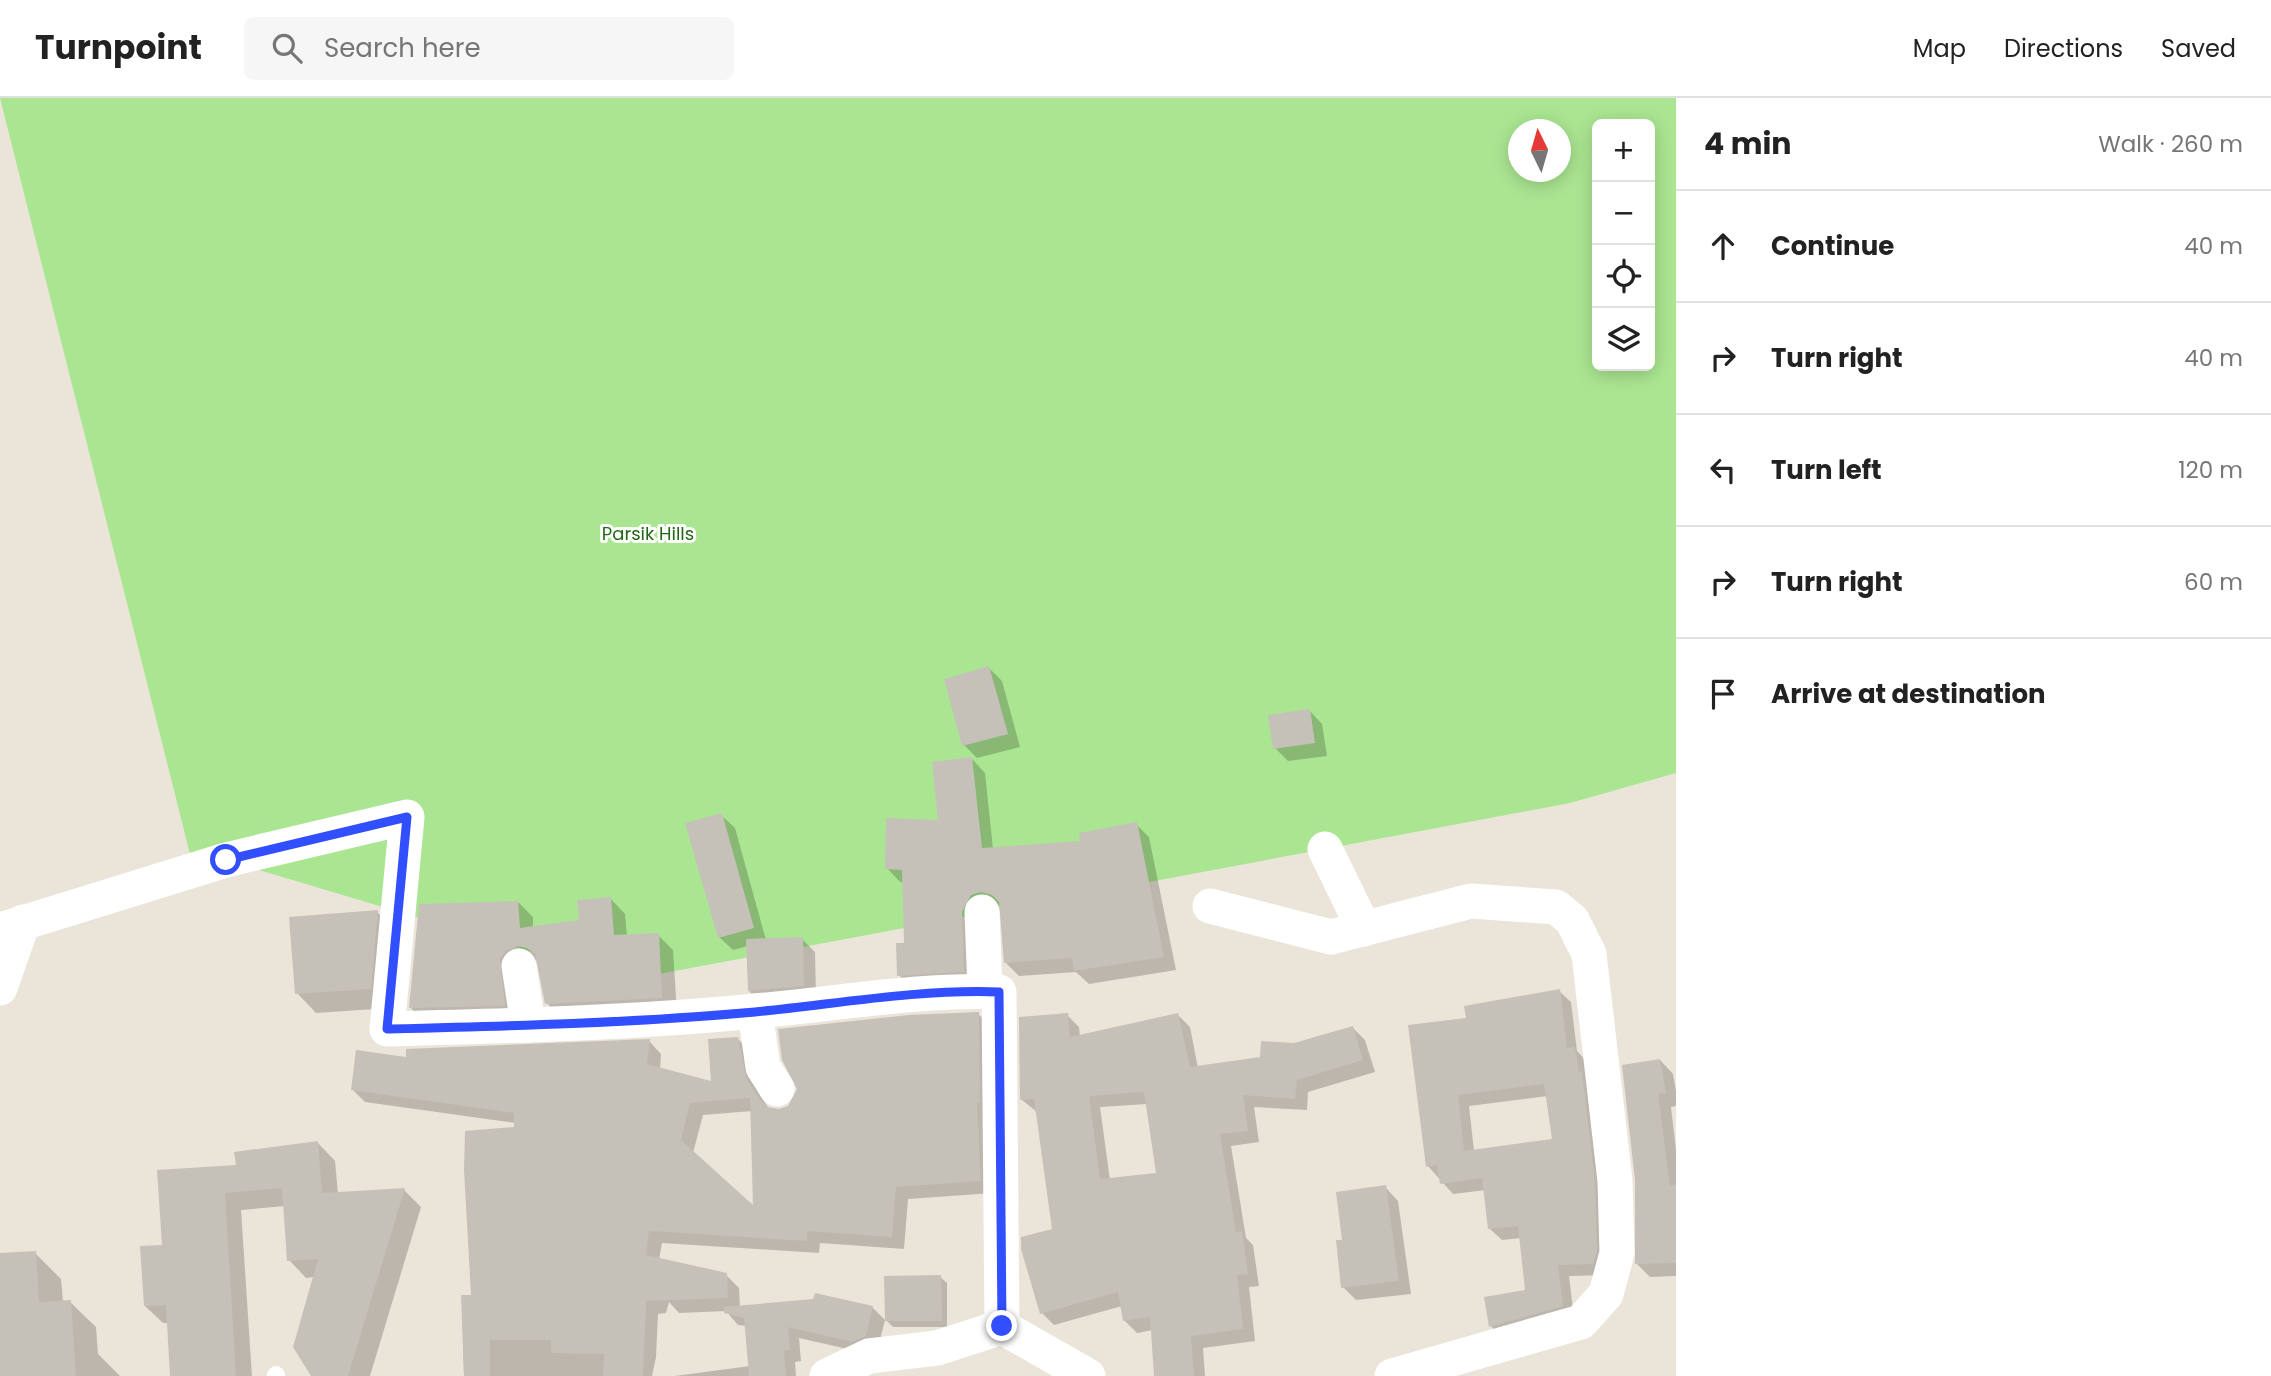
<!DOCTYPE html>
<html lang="en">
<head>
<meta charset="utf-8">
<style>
	body { margin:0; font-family:Poppins,sans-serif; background:#f6f6f6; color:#222 }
	.controls { position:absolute; right:21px; top:21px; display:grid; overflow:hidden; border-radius:10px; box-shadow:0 4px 18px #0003 }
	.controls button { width:63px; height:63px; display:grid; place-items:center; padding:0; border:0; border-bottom:2px solid #e0e0e0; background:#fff; color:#222; font:35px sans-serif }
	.compass { position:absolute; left:1508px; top:21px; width:63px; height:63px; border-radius:50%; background:#fff; box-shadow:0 4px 18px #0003; rotate:355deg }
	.stop { position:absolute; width:21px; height:21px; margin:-16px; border:5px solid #314eff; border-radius:50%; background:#fff }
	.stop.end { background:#314eff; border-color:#fff; box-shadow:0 2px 7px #0008 }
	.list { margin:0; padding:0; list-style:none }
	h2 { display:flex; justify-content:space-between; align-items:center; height:91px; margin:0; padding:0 28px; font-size:30px }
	h2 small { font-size:23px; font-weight:400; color:#767676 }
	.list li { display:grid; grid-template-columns:46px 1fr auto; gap:21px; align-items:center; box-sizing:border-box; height:112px; padding:0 28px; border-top:2px solid #e0e0e0 }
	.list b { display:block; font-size:26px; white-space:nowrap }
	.list em { font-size:23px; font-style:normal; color:#767676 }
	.icon { flex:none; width:38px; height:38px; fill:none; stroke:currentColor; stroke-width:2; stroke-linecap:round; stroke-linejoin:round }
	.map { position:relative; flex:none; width:1676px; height:1278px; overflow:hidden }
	header { display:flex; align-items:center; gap:42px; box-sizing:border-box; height:98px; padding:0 35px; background:#fff; border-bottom:2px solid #e0e0e0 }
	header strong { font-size:33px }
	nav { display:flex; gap:38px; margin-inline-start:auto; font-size:24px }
	.search { width:490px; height:63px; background:#f6f6f6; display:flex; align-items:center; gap:18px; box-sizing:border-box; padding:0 24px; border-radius:10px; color:#767676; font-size:26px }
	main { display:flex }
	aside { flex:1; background:#fff }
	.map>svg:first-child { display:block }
	.green { fill:#aae691; fill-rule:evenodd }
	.shadow { fill:#0003; fill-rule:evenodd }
	.building { fill:#c6c1b8; fill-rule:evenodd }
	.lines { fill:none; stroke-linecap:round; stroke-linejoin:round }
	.lane { stroke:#fff; stroke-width:18 }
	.street { stroke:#fff; stroke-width:35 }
	.route { stroke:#314eff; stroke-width:9 }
	.labels { text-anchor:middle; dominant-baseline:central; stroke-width:6; stroke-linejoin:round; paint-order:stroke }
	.park-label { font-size:18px; fill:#226715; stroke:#fff }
</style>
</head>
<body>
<header>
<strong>Turnpoint</strong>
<div class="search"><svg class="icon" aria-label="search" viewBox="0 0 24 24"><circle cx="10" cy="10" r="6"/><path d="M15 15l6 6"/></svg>Search here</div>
<nav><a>Map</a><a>Directions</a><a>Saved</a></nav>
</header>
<main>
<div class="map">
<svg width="1676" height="1278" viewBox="0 0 1676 1278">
	<rect width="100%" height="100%" fill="#ebe4d8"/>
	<path class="green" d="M0,0H1676V675L1570,705L627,882L226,762L193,768ZM1597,26H1650V268H1597ZM1518,32H1560V74H1518Z"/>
	<g class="shadow">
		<polygon points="989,570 1002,583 1020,649 977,660 964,647"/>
		<polygon points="1309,612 1322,626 1327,658 1288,663 1275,650"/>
		<polygon points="972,661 985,675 993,751 1082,744 1136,726 1149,739 1176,872 1089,886 1076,874 1019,878 1006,865 1001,808 995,807 977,886 912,890 899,877 906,847 904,784 900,784 887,770 940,723"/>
		<polygon points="721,717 735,730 766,842 802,841 815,854 816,900 762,906 749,893 748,848 733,852 719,839"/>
		<polygon points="610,800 625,816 627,838 658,837 673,852 677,915 562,921 547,905 538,863 533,862 519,922 426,925 411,910 518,804 533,819 533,830 581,823"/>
		<polygon points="377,814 397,834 390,910 316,915 297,895"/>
		<path d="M1559,893L1571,904L1577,953L1586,963L1593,986L1605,1177L1569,1178L1574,1220L1502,1240L1491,1228L1527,1193L1521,1140L1502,1142L1490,1131L1486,1092L1453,1096L1428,1068L1468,921ZM1548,998L1554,1042L1474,1053L1469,1008Z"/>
		<path d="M978,916L991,928L993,1095L908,1101L904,1151L820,1145L819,1155L662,1145L659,1162L726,1177L739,1190L740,1209L873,1210L885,1222L878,1250L865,1255L799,1240L801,1263L795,1264L796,1278H675L750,1268L746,1228L738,1227L726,1213L679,1215L669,1204L666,1215L658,1216L656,1259L652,1278H464L462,1199H473L516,1025L365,1004L353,992L408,961L649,943L661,956L660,971L712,985L738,941L751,954L758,994L769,1011L779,1013ZM752,1013L755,1111L693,1055L703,1017Z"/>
		<path d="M1067,917L1079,929L1080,939L1178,917L1190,929L1198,970L1261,961L1353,930L1365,942L1375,974L1308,994L1307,1012L1254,1009L1259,1044L1231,1048L1246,1140L1253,1147L1259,1188L1249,1189L1255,1243L1203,1250L1205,1278H1156L1153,1232L1137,1235L1124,1222L1122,1208L1054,1227L1042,1215L1054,1132L1037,1014L1022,1002ZM1147,1006L1158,1077L1110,1082L1100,1009Z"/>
		<polygon points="1660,962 1673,976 1676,993 1676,1008 1671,1009 1676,1052 1676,1178 1650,1179 1637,1166"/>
		<polygon points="318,1045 335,1063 338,1096 404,1092 421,1109 370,1278 313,1278 314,1179 306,1180 289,1162 285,1108 241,1112 252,1278 172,1278 169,1225 163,1225 145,1208 163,1149 237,1068"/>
		<polygon points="1385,1089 1398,1103 1411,1196 1356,1202 1343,1189 1344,1143"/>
		<polygon points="35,1155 61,1181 63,1204 70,1204 96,1229 98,1256 120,1278 0,1278 0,1157"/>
		<polygon points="940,1179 947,1185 947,1229 893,1229 887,1223"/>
	</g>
	<g class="building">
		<polygon points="989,568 1008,636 962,648 944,581"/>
		<polygon points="1310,611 1315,645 1273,651 1268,617"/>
		<polygon points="972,659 982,750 1080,743 1079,735 1137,724 1164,859 1074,873 1072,860 1004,865 999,804 992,797 981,794 971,797 962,814 964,874 897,878 896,845 904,845 902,772 885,771 886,720 938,722 932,664"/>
		<polygon points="722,715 754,830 718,840 685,725"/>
		<polygon points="611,799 614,837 659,835 662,900 545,906 535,856 527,850 517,848 506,853 500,861 505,908 409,910 419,806 518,803 520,830 579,822 577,802"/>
		<polygon points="378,812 371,891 295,896 289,819"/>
		<polygon points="803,839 804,888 748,893 746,841"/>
		<path d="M1560,891L1567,950L1575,949L1579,974L1582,973L1595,1084L1597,1153L1593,1166L1558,1167L1563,1208L1489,1229L1484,1199L1525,1192L1518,1128L1488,1131L1482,1080L1440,1086L1437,1067L1426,1069L1408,927L1466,920L1464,908ZM1544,986L1552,1041L1464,1053L1458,997Z"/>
		<path d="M979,914L980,1005H977L981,1083L896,1089L892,1139L807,1133V1143L649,1133L646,1157L727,1175L728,1200L646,1203L643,1278H603L604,1256L551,1255V1242H490V1278H464L461,1197H471L464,1072L465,1033L514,1029V1015L351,992L356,952L406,959V951L650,941L647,966L711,983L708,941L738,939L746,980L760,1002L768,1009L779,1011L788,1008L797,991L782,962L778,931L909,917ZM750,1000L753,1107L681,1042L690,1005Z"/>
		<path d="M1068,915L1070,939L1178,915L1190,969L1260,959L1261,943L1294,945L1353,928L1363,962L1297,982L1295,1001L1243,997L1248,1033L1220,1036L1236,1134L1242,1133L1248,1176L1237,1177L1243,1231L1191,1238L1194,1278H1154L1150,1219L1123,1223L1118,1194L1040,1216L1021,1151V1139L1052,1131L1034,1001L1020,1002L1019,919ZM1144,994L1156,1075L1100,1081L1089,998Z"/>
		<polygon points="1660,961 1666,995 1658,996 1670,1088 1676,1087 1676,1165 1635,1166 1635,1082 1622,967"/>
		<polygon points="318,1043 322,1095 405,1090 348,1278 311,1278 293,1249 318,1161 287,1163 282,1090 225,1095 236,1278 170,1278 166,1207 144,1208 140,1148 162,1147 157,1072 236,1067 234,1054"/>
		<polygon points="1386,1087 1399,1183 1341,1190 1336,1142 1342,1142 1336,1094"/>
		<polygon points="36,1153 39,1204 71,1202 76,1278 0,1278 0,1155"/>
		<polygon points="941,1177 942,1223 885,1223 884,1178"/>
		<polygon points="815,1195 873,1208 866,1238 852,1244 788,1229 790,1252 784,1252 786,1278 749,1278 744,1220 724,1215 724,1209 813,1201"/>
	</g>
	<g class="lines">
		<polyline class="lane" points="276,1277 276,1278"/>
		<g class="street">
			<polyline points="1325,751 1364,831"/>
			<polyline points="1210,808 1331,839 1471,803 1556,809 1572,822 1589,856 1615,1083 1617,1155 1606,1196 1581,1224 1392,1278"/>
			<polyline points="982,814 985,893"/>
			<path d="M0,832L226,762L407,719L387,931C509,928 633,925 755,913C836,906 918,891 999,894L1002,1229"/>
			<polyline points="519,868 528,927"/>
			<polyline points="0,890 23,824"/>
			<polyline points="755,913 763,969 777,991"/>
			<polyline points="827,1278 869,1258 937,1250 1002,1229 1088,1278"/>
		</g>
	</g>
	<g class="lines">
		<path class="route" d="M226,762L407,719L387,931C509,928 633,925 755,914C836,906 918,891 999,894L1002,1228"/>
	</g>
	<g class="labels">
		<g class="park-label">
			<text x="648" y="435">Parsik Hills</text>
		</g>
	</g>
</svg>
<div class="controls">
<button>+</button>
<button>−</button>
<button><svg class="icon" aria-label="locate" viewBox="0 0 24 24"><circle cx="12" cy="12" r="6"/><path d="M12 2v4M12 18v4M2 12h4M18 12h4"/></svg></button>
<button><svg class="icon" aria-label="layers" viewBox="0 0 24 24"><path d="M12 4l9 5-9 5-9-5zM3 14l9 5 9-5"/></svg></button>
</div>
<svg class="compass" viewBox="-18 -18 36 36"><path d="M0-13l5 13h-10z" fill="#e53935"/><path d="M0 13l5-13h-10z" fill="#767676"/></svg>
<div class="stop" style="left:226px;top:762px"></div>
<div class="stop end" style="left:1002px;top:1228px"></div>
</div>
<aside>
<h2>4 min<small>Walk · 260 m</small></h2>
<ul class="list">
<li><svg class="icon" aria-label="ahead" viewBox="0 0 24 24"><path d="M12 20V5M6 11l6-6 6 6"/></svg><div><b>Continue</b></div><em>40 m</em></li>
<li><svg class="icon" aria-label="right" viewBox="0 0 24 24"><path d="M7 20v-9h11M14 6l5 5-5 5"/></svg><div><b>Turn right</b></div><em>40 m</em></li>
<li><svg class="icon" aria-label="left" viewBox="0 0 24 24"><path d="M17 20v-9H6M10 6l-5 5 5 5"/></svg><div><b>Turn left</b></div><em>120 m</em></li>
<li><svg class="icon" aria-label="right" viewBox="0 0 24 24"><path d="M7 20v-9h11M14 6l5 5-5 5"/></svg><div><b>Turn right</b></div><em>60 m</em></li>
<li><svg class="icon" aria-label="arrive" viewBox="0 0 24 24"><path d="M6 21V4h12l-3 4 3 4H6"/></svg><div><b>Arrive at destination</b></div></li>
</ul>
</aside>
</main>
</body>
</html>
